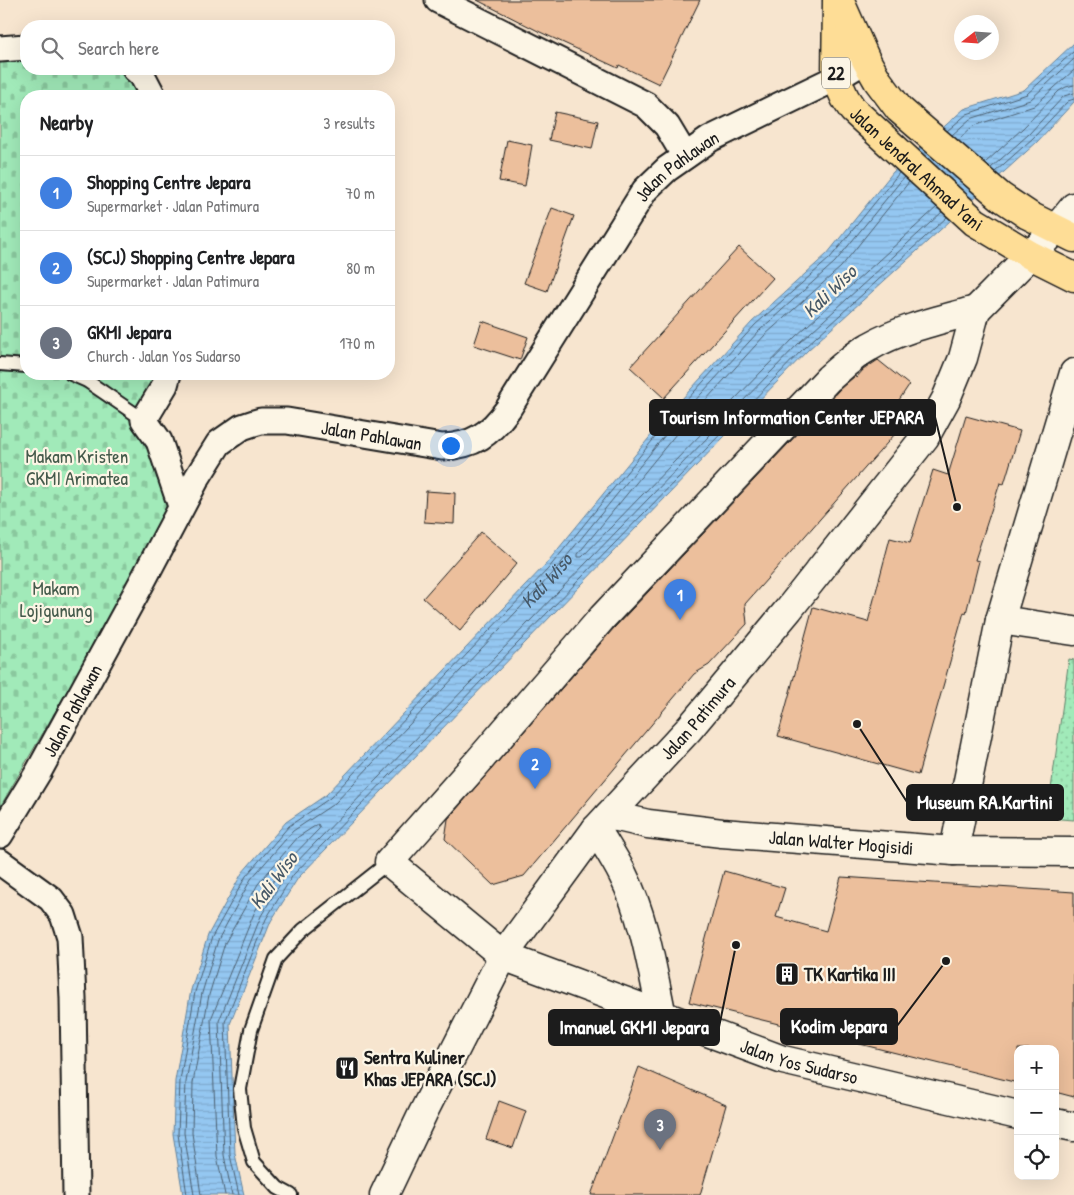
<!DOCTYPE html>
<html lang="en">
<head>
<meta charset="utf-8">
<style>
	body { margin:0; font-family:"Patrick Hand",sans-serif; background:#f6f6f6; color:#202124 }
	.controls { position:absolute; right:15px; bottom:15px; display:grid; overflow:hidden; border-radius:10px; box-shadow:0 5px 20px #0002 }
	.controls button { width:45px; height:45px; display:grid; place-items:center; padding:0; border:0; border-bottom:1px solid #e0e0e0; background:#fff; color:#202124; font:25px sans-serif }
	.compass { position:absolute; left:954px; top:15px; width:45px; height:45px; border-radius:50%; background:#fff; box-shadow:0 5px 20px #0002; rotate:253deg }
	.you { position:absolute; left:450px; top:445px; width:18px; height:18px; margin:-12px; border:4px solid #fff; border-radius:50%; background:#1a73e8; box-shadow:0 0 0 8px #1a73e833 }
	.badge { display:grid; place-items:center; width:32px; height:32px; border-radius:50%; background:#b45309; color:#fff; font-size:16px; font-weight:700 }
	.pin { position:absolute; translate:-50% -41px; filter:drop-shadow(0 1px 2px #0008) }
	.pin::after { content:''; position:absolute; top:26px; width:18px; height:15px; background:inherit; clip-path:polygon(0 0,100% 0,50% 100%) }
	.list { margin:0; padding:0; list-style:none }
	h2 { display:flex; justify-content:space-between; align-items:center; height:65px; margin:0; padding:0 20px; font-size:21px }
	h2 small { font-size:16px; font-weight:400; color:#757577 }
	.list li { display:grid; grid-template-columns:32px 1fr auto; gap:15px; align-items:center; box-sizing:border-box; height:75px; padding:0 20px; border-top:1px solid #e0e0e0 }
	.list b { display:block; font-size:19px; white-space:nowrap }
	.list p { margin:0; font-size:16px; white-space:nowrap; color:#757577 }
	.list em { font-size:16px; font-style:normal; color:#757577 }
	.icon { flex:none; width:28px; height:28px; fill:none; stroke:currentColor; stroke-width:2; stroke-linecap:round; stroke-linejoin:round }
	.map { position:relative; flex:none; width:1074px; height:1195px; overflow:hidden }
	.search { position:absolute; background:#fff; box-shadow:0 5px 20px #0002; left:20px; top:20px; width:375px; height:55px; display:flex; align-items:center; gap:12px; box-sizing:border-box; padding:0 18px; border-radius:20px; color:#757577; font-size:19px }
	.panel { position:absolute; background:#fff; box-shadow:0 5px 20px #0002; left:20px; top:90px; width:375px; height:290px; border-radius:20px }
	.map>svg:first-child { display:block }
	.cemetery { fill:url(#cemetery-stones); stroke:#5e836a }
	.park { fill:url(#park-dots); stroke:#5e836a }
	.water { fill:url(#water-rules); stroke:#64839c }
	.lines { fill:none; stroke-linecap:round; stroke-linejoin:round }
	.shore { stroke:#4c6071; stroke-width:1 }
	.building { fill:#ecbf9c; stroke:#1c1c1c }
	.lane-casing { stroke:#1c1c1c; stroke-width:16 }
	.street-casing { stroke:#1c1c1c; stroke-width:29 }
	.secondary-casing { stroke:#1c1c1c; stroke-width:31 }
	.highway-casing { stroke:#1c1c1c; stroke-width:31 }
	.lane { stroke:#fcf5e5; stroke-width:12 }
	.street { stroke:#fcf5e5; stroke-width:25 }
	.secondary { stroke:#fcf5e5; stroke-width:28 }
	.highway { stroke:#fedd96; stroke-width:28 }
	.labels { text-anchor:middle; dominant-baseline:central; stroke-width:4.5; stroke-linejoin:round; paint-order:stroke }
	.shield { fill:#fcf5e5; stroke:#5f5d58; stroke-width:1 }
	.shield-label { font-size:18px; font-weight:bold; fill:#1c1c1c }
	.street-label { font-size:19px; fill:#1c1c1c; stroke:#fcf5e5 }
	.park-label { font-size:19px; fill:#445a4b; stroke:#fcf5e5 }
	.poi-label { font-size:19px; font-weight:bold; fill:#1c1c1c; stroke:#fcf5e5; text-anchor:start }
	.water-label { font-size:20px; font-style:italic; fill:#465867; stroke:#fcf5e5 }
	.leader { fill:none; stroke:#1c1c1c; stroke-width:2 }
	.callout-dot { fill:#1c1c1c; stroke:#fcf5e5; stroke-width:2 }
	.callout { fill:#1c1c1c; stroke:#1c1c1c; stroke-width:2 }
	.callout-label { font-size:20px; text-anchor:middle; font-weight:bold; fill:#fff }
</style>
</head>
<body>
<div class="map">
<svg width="1074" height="1195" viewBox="0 0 1074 1195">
	<defs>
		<pattern id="cemetery-stones" width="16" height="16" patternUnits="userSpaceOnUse" patternTransform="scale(1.25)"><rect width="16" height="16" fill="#a1eab9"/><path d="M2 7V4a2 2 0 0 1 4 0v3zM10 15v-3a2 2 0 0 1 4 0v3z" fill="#8ac89e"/></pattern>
		<pattern id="park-dots" width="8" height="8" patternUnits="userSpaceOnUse" patternTransform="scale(1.25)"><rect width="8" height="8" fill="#a1eab9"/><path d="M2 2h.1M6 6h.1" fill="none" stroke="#8ac89e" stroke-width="1.8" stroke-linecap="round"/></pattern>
		<pattern id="water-rules" width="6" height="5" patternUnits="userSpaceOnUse" patternTransform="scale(1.25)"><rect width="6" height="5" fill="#94c7f1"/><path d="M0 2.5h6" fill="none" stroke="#7faace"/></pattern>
	</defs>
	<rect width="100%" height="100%" fill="#f7e5cf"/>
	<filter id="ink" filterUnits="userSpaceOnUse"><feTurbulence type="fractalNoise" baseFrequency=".02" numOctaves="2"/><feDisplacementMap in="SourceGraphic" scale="10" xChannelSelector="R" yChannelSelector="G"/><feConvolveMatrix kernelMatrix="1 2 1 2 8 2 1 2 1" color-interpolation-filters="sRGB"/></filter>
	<g filter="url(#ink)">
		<polygon class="cemetery" points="26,51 26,69 131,69 151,96 26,96 26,374 165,374 141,423 175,505 0,807 0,52"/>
		<polygon class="park" points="1069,659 1074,660 1074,820 1047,818"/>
		<polygon class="water" points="1074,43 1074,102 1037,142 808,350 298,878 271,921 230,1024 235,1154 244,1195 183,1195 173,1134 175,1081 191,990 208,935 242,873 286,822 326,795 545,565 671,411 752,322 827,254 893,172 964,109 1024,90"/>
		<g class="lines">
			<g class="shore">
				<polyline points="947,131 967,114 1027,94 1074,51"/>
				<polyline points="952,135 970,119 1030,100 1074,59"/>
				<polyline points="958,140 973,126 1034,106 1074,70"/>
				<polyline points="985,163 1023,128 1059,91 1066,87 1074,85"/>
				<polyline points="991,168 1029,134 1064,96 1074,93"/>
				<polyline points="995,172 1033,138 1068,101 1074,99"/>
				<polyline points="909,182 841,267 765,335 685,423 578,554 578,557 582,557 795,337 937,207"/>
				<polyline points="187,1195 178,1134 180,1081 195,992 212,937 246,876 289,826 330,798 548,569 674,414 755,325 830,258 899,173"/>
				<path id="s1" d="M194,1195L184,1133L186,1082L202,993L218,940L251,879L293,831L335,803L553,573L679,418L760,330L835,262L904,177"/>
				<polyline points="201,1195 192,1133 193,1083 209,995 225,943 258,884 298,837 318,824 320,828 282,867 255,911 211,1019 217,1156 225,1195"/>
				<polyline points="232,1195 224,1155 219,1021 261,916 288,871 800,342 942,212"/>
				<polyline points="239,1195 230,1155 225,1022 266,919 293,875 805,347 947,217"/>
			</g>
		</g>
		<g class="building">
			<polygon points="477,0 700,0 659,84 619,65 618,68 540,32"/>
			<polygon points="555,112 598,121 592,149 549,140"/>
			<polygon points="507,140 532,145 525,186 499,181"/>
			<polygon points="552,208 574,216 547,291 524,283"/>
			<polygon points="739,247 773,278 664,398 630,367"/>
			<polygon points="482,321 528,337 520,360 474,345"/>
			<polygon points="878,360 909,385 897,403 910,417 745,604 747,624 709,665 694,674 524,876 493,885 445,839 448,819 614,628 840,389 855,376 856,378 863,370"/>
			<polygon points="966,416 1020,431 1004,484 1000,483 975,560 979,561 966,613 964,612 918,775 778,736 813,607 868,622 890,538 910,543 933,470 948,475"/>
			<polygon points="426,491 455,493 454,524 424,522"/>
			<polygon points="481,532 517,563 460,631 423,598"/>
			<polygon points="724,871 785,888 776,917 826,931 841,877 1074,892 1074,1097 1055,1092 1055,1049 1018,1049 1018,1083 689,1002"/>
			<polygon points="639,1067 726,1105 700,1195 591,1195"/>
			<polygon points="499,1101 526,1111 513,1148 486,1139"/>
		</g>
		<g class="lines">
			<g class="lane-casing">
				<g id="lane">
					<polyline points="0,364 26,366"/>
					<polyline points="71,374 87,381 144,420"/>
					<polyline points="291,1195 278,1188 254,1162 244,1128 240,1089 251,1030 276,959 303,930 389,862"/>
				</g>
			</g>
			<g class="street-casing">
				<g id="street">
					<polyline points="438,0 646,105 667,126 685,156"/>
					<polyline points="0,49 26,47"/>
					<polyline points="135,69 142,75 153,96"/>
					<polyline points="168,374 165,385 144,420 159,441 181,506"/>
					<path id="s2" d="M0,835L39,771L141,584L197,478L219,443L242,427L254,423L261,421H287L442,447C474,446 490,434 508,409L645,190L667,169L710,139L836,78L866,60"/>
					<polyline points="0,862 51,899 63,915 70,937 73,998 76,1195"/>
				</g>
			</g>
			<g class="secondary-casing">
				<g id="secondary">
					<path id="s3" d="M976,310C940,320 902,328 869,347C854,355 842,367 829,378L602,618L477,763L389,862L503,956L783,1060L1018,1115"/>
					<polyline points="1000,620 1074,631"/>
					<path id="s4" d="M609,815L648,824L722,833L954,851L1074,852"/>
					<path d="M596,829C605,844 615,859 623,875C645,919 652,969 662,1016"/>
					<polyline points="954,851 1000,620 1074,373"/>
					<polyline points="1055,1123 1074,1127"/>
					<path id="s5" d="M384,1195L423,1113L503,956L596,829L688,730L789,609L925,437L946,399L963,358L976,310L1055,230L1074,207"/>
				</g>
			</g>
			<g class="highway-casing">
				<g id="highway">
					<path id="s6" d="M837,0L836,78L845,98L853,110L975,222L1030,255L1074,277"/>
					<polyline points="841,4 866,60 878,81 899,109 1001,197 1028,215 1074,238"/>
				</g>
			</g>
			<use href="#lane" class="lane"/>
			<use href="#street" class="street"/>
			<use href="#secondary" class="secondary"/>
			<use href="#highway" class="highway"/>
		</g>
	</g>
	<defs>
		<g id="building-square" transform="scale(1.25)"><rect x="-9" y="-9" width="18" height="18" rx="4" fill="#1c1c1c" stroke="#fcf5e5"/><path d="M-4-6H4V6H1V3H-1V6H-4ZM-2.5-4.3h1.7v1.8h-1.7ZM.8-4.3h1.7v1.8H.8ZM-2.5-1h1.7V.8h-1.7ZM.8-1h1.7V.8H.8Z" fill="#fff"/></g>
		<g id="restaurant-square" transform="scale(1.25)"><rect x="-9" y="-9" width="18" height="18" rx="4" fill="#1c1c1c" stroke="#fcf5e5"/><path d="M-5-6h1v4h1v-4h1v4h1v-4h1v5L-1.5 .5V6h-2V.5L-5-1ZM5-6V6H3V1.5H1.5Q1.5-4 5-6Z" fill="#fff"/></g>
	</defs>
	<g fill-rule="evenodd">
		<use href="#building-square" x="787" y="974"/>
		<use href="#restaurant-square" x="347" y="1068"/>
	</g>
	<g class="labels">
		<rect class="shield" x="822" y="57.5" width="28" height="31" rx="4"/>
		<g class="shield-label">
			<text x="836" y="73">22</text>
		</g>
		<g class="street-label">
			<text stroke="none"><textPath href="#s6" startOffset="201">Jalan Jendral Ahmad Yani</textPath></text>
			<text stroke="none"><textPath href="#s2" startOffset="1058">Jalan Pahlawan</textPath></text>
			<text stroke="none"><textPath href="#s2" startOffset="609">Jalan Pahlawan</textPath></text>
			<text stroke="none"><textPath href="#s2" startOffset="144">Jalan Pahlawan</textPath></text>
			<text stroke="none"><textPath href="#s5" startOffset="575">Jalan Patimura</textPath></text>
			<text stroke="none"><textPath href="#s4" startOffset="234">Jalan Walter Mogisidi</textPath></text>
			<text stroke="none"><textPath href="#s3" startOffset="1281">Jalan Yos Sudarso</textPath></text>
		</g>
		<g class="park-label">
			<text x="77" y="456">Makam Kristen<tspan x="77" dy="22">GKMI Arimatea</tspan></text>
			<text x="56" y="588">Makam<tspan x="56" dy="22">Lojigunung</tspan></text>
		</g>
		<g class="poi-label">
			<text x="804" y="974">TK Kartika III</text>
			<text x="364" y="1057">Sentra Kuliner<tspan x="364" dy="22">Khas JEPARA (SCJ)</tspan></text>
		</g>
		<g class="water-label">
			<text transform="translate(829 291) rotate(-44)">Kali Wiso</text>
			<text stroke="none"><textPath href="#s1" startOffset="750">Kali Wiso</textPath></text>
			<text transform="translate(273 880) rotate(-53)">Kali Wiso</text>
		</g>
	</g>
	<path class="leader" d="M957 507L935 417M857 724L907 802M946 961L897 1026M736 945L719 1027"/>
	<g class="callout-dot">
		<circle cx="957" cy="507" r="5"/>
		<circle cx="857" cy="724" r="5"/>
		<circle cx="946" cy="961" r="5"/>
		<circle cx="736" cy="945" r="5"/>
	</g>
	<g class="callout">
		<rect x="650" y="400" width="285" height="35" rx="5"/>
		<rect x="907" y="785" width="156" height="35" rx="5"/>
		<rect x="781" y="1009" width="116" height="35" rx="5"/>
		<rect x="549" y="1010" width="170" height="35" rx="5"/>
	</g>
	<g class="callout-label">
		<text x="792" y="424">Tourism Information Center JEPARA</text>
		<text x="985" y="809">Museum RA.Kartini</text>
		<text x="839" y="1033">Kodim Jepara</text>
		<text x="634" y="1034">Imanuel GKMI Jepara</text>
	</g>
</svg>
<div class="controls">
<button>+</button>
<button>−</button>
<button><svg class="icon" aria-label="locate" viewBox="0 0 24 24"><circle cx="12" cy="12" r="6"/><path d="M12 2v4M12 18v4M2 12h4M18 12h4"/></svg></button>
</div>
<svg class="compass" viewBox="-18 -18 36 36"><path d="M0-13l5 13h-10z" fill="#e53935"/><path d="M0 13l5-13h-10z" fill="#757577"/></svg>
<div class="you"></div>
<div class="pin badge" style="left:680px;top:620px;background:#3f7fe0">1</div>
<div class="pin badge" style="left:535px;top:789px;background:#3f7fe0">2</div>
<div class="pin badge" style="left:660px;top:1150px;background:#6b7280">3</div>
<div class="search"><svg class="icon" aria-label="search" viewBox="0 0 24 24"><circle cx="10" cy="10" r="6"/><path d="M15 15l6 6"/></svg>Search here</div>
<section class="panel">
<h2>Nearby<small>3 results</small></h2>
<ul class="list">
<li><span class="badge" style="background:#3f7fe0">1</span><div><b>Shopping Centre Jepara</b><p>Supermarket · Jalan Patimura</p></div><em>70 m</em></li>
<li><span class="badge" style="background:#3f7fe0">2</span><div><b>(SCJ) Shopping Centre Jepara</b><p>Supermarket · Jalan Patimura</p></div><em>80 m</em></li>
<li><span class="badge" style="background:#6b7280">3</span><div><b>GKMI Jepara</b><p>Church · Jalan Yos Sudarso</p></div><em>170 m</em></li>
</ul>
</section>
</div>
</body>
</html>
